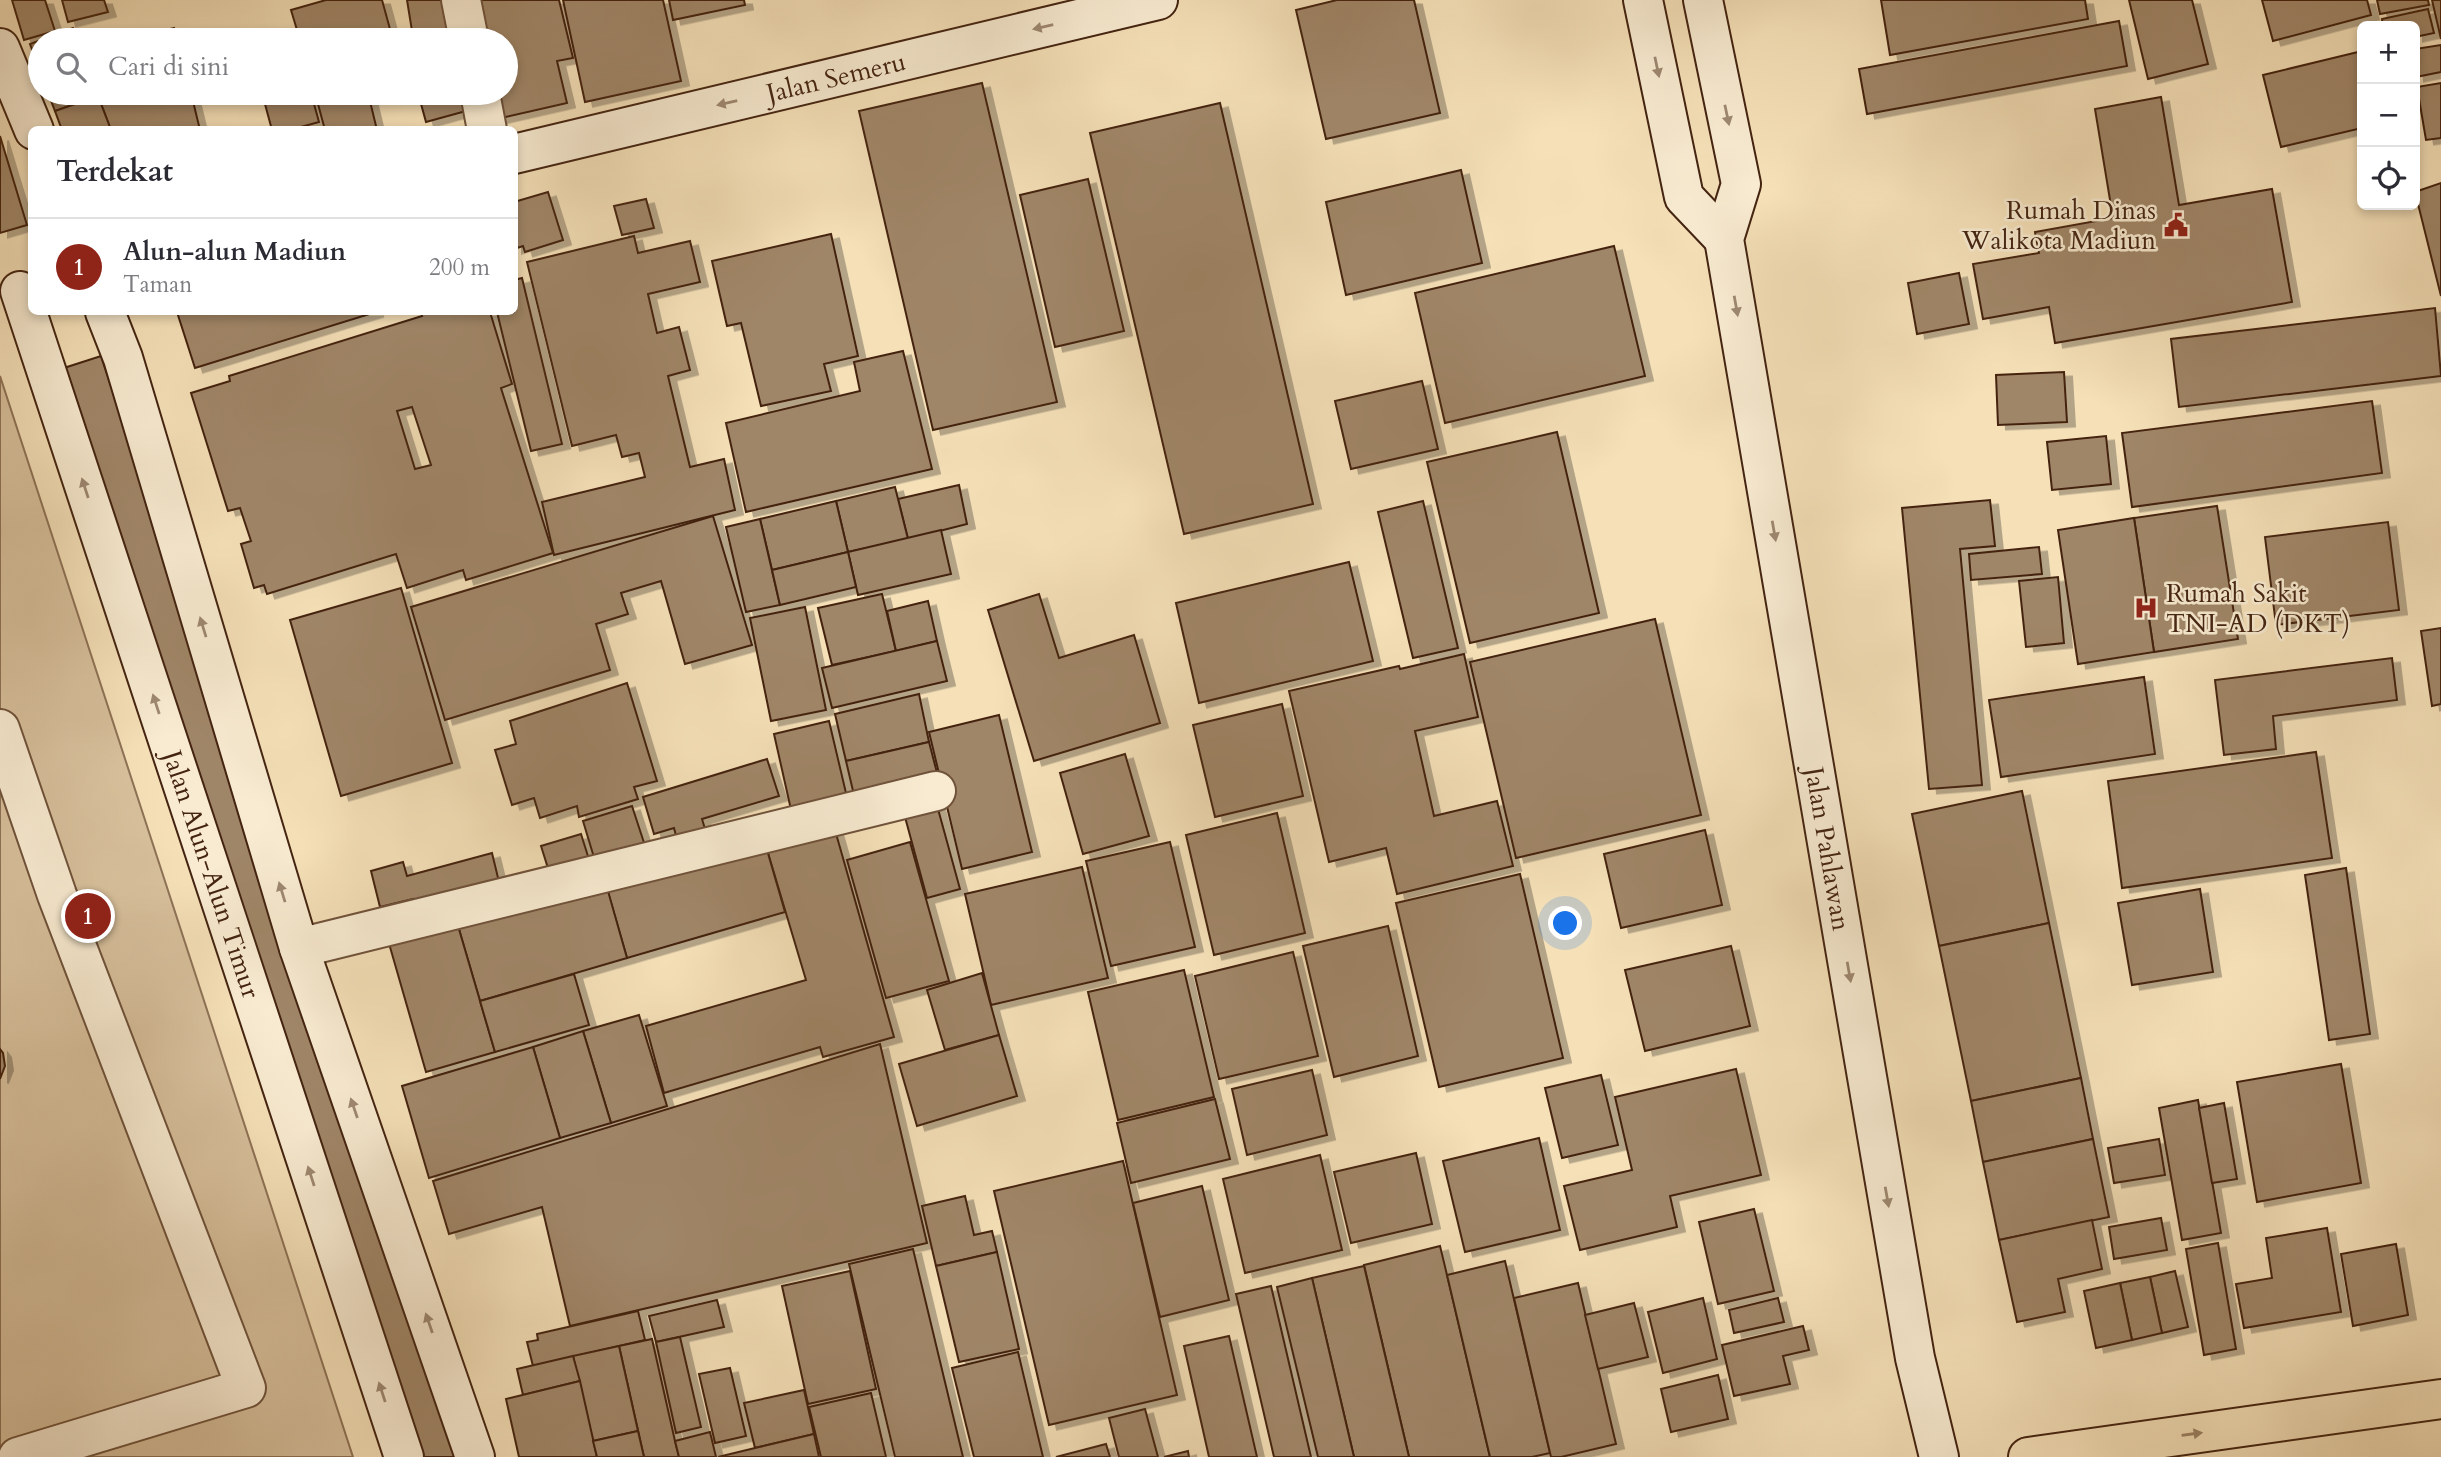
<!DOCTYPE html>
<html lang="id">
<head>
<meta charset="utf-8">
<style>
	body { margin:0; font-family:Cardo,serif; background:#f2f2f3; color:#2b2b33 }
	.controls { position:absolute; right:21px; top:21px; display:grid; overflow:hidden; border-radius:10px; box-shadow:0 4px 10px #0003 }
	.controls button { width:63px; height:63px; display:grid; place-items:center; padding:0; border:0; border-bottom:2px solid #e1e1e2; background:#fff; color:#2b2b33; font:35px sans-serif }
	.you { position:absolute; left:1566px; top:924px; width:24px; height:24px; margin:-18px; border:5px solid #fff; border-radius:50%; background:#1a73e8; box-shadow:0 0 0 10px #1a73e833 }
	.badge { display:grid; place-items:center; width:46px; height:46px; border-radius:50%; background:#8f2418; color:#fff; font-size:23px; font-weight:700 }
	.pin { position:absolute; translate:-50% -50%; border:4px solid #fff; box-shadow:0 2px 7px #0006 }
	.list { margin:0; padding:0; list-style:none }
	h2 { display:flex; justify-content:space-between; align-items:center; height:91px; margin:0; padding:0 28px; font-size:30px }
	h2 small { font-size:23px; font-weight:400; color:#7c7c81 }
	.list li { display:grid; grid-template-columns:46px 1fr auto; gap:21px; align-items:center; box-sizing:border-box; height:98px; padding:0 28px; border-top:2px solid #e1e1e2 }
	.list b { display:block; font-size:26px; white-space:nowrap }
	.list p { margin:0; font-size:23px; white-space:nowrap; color:#7c7c81 }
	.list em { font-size:23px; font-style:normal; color:#7c7c81 }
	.icon { flex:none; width:38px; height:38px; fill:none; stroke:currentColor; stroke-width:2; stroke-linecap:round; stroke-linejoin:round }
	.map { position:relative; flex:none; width:2441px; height:1457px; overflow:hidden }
	.search { position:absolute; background:#fff; box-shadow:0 4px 10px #0003; left:28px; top:28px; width:490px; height:77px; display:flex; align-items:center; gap:18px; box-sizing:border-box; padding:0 24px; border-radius:38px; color:#7c7c81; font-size:26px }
	.panel { position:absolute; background:#fff; box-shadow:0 4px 10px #0003; left:28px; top:126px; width:490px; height:189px; border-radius:10px }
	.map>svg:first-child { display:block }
	.green { fill:#d7c09c; stroke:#8e7256; stroke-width:2 }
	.building { fill:#a08668; stroke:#442411; stroke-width:2; fill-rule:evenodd; filter:url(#shadow) }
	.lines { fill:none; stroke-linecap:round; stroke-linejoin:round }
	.street-casing { stroke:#70533b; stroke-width:42 }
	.secondary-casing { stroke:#442411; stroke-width:42 }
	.primary-casing { stroke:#442411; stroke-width:42 }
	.street { stroke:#f8ebd1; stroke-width:38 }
	.secondary { stroke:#f8ebd1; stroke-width:38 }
	.primary { stroke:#f5e0b8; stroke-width:38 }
	.oneway { fill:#9e8871 }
	.oneway2 { fill:#9c8264 }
	.labels { text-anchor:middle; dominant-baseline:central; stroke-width:5; stroke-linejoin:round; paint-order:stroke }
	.street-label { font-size:26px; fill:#442411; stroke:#f8ebd1 }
	.poi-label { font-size:26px; fill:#442411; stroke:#f8ebd1; text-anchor:end }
</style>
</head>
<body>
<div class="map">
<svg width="2441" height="1457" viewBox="0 0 2441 1457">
	<defs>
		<filter id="shadow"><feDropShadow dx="8" dy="4.5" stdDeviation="0" flood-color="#0004"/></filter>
	</defs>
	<rect width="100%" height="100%" fill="#f5e0b8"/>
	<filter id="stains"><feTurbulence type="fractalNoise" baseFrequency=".00286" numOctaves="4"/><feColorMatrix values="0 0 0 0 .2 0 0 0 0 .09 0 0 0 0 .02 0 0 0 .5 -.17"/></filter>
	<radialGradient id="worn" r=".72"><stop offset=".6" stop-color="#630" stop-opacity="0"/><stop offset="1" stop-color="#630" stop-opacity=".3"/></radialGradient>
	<polygon class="green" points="0,376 353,1457 0,1457"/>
	<g class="building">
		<polygon points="12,0 45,0 55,31 24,40"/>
		<polygon points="62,0 104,0 108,12 68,22"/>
		<polygon points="326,0 382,0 393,40 300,40 291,10"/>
		<polygon points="407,0 446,0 453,40 401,40 413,37"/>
		<polygon points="468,0 559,0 573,58 557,61 567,103 497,119 490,93 506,93 506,40 478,40"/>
		<polygon points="563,0 663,0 681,81 585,102"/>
		<polygon points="669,0 744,0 745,5 673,20"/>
		<polygon points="1337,0 1414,0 1440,113 1326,139 1296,10"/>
		<polygon points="1881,0 2085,0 2088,19 1890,55"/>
		<polygon points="2129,0 2192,0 2208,64 2148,79"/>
		<polygon points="2262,0 2367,0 2371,15 2273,41"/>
		<polygon points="2377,0 2428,0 2429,5 2380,14"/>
		<polygon points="2432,0 2441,0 2441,39"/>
		<polygon points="2428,9 2434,33 2415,37 2415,26 2383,26 2382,19"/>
		<polygon points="2119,21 2127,66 1867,114 1859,69"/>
		<polygon points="73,28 78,40 40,40 39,68 30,44"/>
		<polygon points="174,28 177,40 128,40"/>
		<polygon points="2441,45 2441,72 2416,77 2415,49"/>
		<polygon points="2362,51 2362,128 2281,147 2263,75"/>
		<polygon points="982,83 1057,402 933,430 859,111"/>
		<polygon points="2441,83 2441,138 2426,140 2417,87"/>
		<polygon points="48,93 97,93 98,96 55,111"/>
		<polygon points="97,93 191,93 200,130 111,130"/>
		<polygon points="262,93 311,93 319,122 290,130 272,130"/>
		<polygon points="315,93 368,93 377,130 325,130"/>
		<polygon points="418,93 463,93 466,111 426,122"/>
		<polygon points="98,96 111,130 62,130 55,111"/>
		<polygon points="2161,97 2179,205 2272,189 2292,302 2055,343 2049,307 1983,319 1973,264 2039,253 2035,232 2113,218 2095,109"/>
		<polygon points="1220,103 1313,504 1184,534 1090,133"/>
		<polygon points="0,136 27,225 0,233"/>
		<polygon points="1461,170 1482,263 1346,295 1326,202"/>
		<polygon points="1088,179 1124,331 1055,347 1020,195"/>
		<polygon points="2441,183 2441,296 2415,192"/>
		<polygon points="548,192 563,240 525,252 523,246 514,249 514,202"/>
		<polygon points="646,199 654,228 622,235 614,206"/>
		<polygon points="831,234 858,356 824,364 831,391 761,406 741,323 727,326 712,261"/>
		<polygon points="634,236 638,253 690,241 700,282 648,294 657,333 679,327 690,370 668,376 690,467 724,459 735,510 554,555 542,502 645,477 639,453 622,457 616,435 572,446 527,262"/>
		<polygon points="1614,246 1645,376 1445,423 1415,293"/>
		<polygon points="1959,273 1969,324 1917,334 1908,283"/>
		<polygon points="522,278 562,444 531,451 497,312 514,312 514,280"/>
		<polygon points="2435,308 2441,376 2179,407 2171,339"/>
		<polygon points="177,312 376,312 195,368"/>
		<path d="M421,312H490L512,384L501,388L553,553L466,580L463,570L407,588L396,554L267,594L264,585L254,588L241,544L251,541L240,508L228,511L191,393L230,381L229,376L422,316ZM412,407L431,465L415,469L397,411Z"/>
		<polygon points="903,351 932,469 746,512 726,423 860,391 854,362"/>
		<polygon points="101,356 462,1457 421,1457 64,368"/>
		<polygon points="2064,372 2067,422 1998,425 1996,375"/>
		<polygon points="1422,381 1438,449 1351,469 1335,401"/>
		<polygon points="2372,401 2382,473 2132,507 2122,433"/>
		<polygon points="1557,432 1599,613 1470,643 1427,462"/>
		<polygon points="2106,436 2111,484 2052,490 2047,442"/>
		<polygon points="959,485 967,524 908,539 898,499"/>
		<polygon points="895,487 908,539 848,552 836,501"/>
		<polygon points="1990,500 1995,546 1960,549 1982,785 1929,789 1902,508"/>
		<polygon points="836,501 848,552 772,570 760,519"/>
		<polygon points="1423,501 1458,648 1413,658 1378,512"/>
		<polygon points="2217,506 2238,639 2154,652 2134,518"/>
		<polygon points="713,516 752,645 685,664 661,581 621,593 628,614 596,624 610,670 445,720 411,607"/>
		<polygon points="2134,518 2154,652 2078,664 2058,530"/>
		<polygon points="760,519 780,605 746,612 726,527"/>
		<polygon points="2388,522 2399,610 2276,625 2265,537"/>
		<polygon points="941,530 951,574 858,595 848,552"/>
		<polygon points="2039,547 2042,574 1971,580 1969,554"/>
		<polygon points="848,552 856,587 780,605 772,570"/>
		<polygon points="1349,562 1373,661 1199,703 1176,603"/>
		<polygon points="2058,577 2064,643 2026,647 2019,581"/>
		<polygon points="401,588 452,763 341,796 290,620"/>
		<polygon points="882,594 896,651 832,665 818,608"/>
		<polygon points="1039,594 1059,658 1134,635 1160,723 1034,761 988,610"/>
		<polygon points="928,601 937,641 896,651 887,611"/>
		<polygon points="805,607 826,710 771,721 750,618"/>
		<polygon points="1655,619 1701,815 1516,858 1470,662"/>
		<polygon points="2441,628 2441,704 2432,706 2421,631"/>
		<polygon points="937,641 947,681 832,708 822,668"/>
		<polygon points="1464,654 1478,717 1415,731 1434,816 1497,801 1513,866 1397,894 1386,848 1329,862 1289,691 1399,666 1400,669"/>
		<polygon points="2392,658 2397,700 2273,716 2276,749 2224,755 2215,680"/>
		<polygon points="2144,677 2155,754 2001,777 1989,700"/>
		<polygon points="627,683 657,781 634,787 638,799 579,817 577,806 540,818 534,798 512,805 495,750 516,744 510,721"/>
		<polygon points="919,694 929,742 846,761 835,714"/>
		<polygon points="1282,704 1303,796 1215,817 1193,725"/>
		<polygon points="999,715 1032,852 962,869 929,732"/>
		<polygon points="829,721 850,810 794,823 774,734"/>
		<polygon points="929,742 941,788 857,808 846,761"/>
		<polygon points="2316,752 2332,858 2122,888 2108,781"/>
		<polygon points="1125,754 1149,836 1083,854 1060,773"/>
		<polygon points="767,759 779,796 702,819 709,842 680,851 674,828 654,834 643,797"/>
		<polygon points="2022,791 2049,923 1939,946 1912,814"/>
		<polygon points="935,798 960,889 927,898 902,806"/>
		<polygon points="632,806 649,858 599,874 583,821"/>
		<polygon points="1277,813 1305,933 1214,955 1186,835"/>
		<polygon points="833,823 894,1037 823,1057 820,1047 664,1093 646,1026 806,980 765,843"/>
		<polygon points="1705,830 1722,905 1621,928 1604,854"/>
		<polygon points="581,834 592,869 552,881 541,846"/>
		<polygon points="910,842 949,981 886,998 847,860"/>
		<polygon points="1170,842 1195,947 1111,966 1086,861"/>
		<polygon points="765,843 785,912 627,958 607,889"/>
		<polygon points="492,853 500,886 415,909 413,899 380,907 371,871 403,862 407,876"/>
		<polygon points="1082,867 1108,978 991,1005 965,894"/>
		<polygon points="2346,868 2370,1034 2329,1040 2305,875"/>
		<polygon points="1520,874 1563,1058 1439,1087 1396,903"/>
		<polygon points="604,877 627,958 480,1001 456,919"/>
		<polygon points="2200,889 2213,972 2132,985 2118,903"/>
		<polygon points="456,919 495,1052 426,1072 388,940"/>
		<polygon points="2049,923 2081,1078 1971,1101 1939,946"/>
		<polygon points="1388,926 1418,1056 1334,1077 1303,946"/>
		<polygon points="1731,946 1750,1026 1645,1051 1625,970"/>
		<polygon points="1293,952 1318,1056 1219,1079 1195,976"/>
		<polygon points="1184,970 1214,1097 1118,1120 1088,992"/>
		<polygon points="982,973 999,1035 945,1050 927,990"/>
		<polygon points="574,974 589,1025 495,1052 480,1001"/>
		<polygon points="639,1015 667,1106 611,1123 583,1031"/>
		<polygon points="583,1031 611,1123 560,1138 533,1047"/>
		<polygon points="999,1035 1017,1096 917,1126 899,1064"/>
		<polygon points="880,1044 927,1243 570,1326 542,1207 449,1234 433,1181"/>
		<polygon points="533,1047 560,1138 429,1178 402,1086"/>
		<polygon points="0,1049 3,1053 5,1066 0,1079"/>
		<polygon points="2341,1064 2361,1183 2257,1202 2237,1082"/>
		<polygon points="1736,1069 1761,1175 1670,1196 1677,1227 1580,1250 1564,1186 1632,1170 1615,1097"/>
		<polygon points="1312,1070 1327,1135 1247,1155 1232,1089"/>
		<polygon points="1601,1075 1618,1145 1562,1158 1545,1088"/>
		<polygon points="2081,1078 2093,1139 1983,1162 1971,1101"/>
		<polygon points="1215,1099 1230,1159 1131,1183 1117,1123"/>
		<polygon points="2198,1100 2221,1233 2182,1240 2159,1108"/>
		<polygon points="2224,1103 2237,1179 2212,1183 2199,1108"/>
		<polygon points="1539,1138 1560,1230 1465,1252 1443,1161"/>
		<polygon points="2093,1139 2109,1217 1999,1240 1983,1162"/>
		<polygon points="2159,1139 2165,1175 2114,1183 2108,1148"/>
		<polygon points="1416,1153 1432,1224 1351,1243 1334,1172"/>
		<polygon points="1320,1155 1342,1250 1245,1273 1223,1179"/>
		<polygon points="1123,1161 1177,1395 1049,1425 994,1191"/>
		<polygon points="1202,1186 1229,1300 1160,1317 1133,1203"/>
		<polygon points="965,1196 974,1235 992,1231 997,1252 936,1266 922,1206"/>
		<polygon points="1754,1209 1774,1291 1718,1304 1699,1222"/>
		<polygon points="2161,1218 2167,1250 2114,1259 2109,1227"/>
		<polygon points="2092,1220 2102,1269 2058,1279 2065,1312 2017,1322 1999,1240"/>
		<polygon points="2327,1228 2341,1312 2244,1328 2236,1284 2272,1278 2266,1238"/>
		<polygon points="2218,1243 2236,1349 2204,1355 2186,1249"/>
		<polygon points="2396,1244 2408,1315 2353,1326 2341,1254"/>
		<polygon points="1440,1246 1447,1275 1490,1457 1409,1457 1364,1265"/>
		<polygon points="913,1249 963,1457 895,1457 849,1264"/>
		<polygon points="997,1252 1019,1349 959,1362 936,1266"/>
		<polygon points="1505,1261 1550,1453 1532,1457 1490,1457 1447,1275"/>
		<polygon points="1364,1266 1409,1457 1354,1457 1312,1278"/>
		<polygon points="850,1271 876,1389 808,1404 782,1286"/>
		<polygon points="2175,1271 2188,1327 2162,1333 2150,1277"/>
		<polygon points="2150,1277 2162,1333 2132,1340 2120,1283"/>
		<polygon points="1312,1278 1354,1457 1318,1457 1277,1287"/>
		<polygon points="1578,1283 1616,1444 1561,1457 1551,1457 1514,1298"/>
		<polygon points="2120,1283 2132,1340 2096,1348 2084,1291"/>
		<polygon points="1271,1286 1311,1457 1274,1457 1236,1294"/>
		<polygon points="1703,1298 1717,1359 1663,1373 1648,1312"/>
		<polygon points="1778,1298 1784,1322 1734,1333 1729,1310"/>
		<polygon points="717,1300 724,1327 656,1342 649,1316"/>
		<polygon points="1634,1303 1648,1357 1598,1369 1585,1315"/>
		<polygon points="638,1311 645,1340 533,1366 527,1342 538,1340 537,1334"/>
		<polygon points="1803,1326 1809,1350 1783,1356 1790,1384 1734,1396 1722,1345"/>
		<polygon points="1229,1336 1257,1457 1209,1457 1184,1346"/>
		<polygon points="680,1337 701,1427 676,1433 656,1342"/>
		<polygon points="652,1339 675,1441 679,1457 644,1457 619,1346"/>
		<polygon points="619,1346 638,1431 593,1441 573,1356"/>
		<polygon points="1018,1352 1043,1457 974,1457 952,1368"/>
		<polygon points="573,1356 580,1381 523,1395 517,1369"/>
		<polygon points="730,1368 746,1436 715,1443 699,1374"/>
		<polygon points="1718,1375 1728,1419 1671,1432 1661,1389"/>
		<polygon points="580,1381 597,1457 519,1457 506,1399"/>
		<polygon points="804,1390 814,1434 755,1448 744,1403"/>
		<polygon points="871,1393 886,1457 821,1457 809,1407"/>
		<polygon points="1145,1409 1158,1457 1119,1457 1109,1418"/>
		<polygon points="638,1431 644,1457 597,1457 593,1441"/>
		<polygon points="710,1432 716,1457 679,1457 675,1441"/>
		<polygon points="814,1434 819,1457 718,1457 755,1448"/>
		<polygon points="1106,1444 1110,1457 1056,1457"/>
		<polygon points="1188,1451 1189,1457 1164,1457"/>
	</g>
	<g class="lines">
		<g class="street-casing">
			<g id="street">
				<polyline points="461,0 469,40"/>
				<polyline points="480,93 487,130"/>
				<polyline points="0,729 57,895 246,1388 18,1457"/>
				<polyline points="299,948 936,791"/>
			</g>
		</g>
		<g class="secondary-casing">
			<g id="secondary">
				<polyline points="1643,0 1684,197 1724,239"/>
				<path id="s1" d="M1703,0L1741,184L1724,239L1915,1358L1939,1457"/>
				<polyline points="0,48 34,130"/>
				<path id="s2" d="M514,154L1158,0"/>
				<path id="s3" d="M20,291L404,1457"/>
				<polyline points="105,312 123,358 299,948 475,1457"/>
			</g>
		</g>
		<g class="primary-casing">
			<polyline id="primary" points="2028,1457 2441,1399"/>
		</g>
		<use href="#street" class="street"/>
		<use href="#secondary" class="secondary"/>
		<use href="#primary" class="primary"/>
	</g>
	<defs><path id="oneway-solid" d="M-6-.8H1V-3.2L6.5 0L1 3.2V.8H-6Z" transform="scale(1.75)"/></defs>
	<g class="oneway">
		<use href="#oneway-solid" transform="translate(1043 27) rotate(167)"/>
		<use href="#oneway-solid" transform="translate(1657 67) rotate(78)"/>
		<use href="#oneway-solid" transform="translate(727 103) rotate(167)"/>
		<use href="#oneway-solid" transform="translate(1727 115) rotate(78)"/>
		<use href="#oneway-solid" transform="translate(1736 306) rotate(80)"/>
		<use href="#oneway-solid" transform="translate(85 488) rotate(-108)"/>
		<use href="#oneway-solid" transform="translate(1774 531) rotate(80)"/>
		<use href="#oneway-solid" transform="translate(203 627) rotate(-107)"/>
		<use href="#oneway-solid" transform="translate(156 704) rotate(-108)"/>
		<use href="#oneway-solid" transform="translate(282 892) rotate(-107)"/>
		<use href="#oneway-solid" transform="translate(1849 972) rotate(80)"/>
		<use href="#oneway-solid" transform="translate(354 1108) rotate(-109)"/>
		<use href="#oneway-solid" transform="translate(311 1176) rotate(-108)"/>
		<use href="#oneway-solid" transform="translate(1887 1197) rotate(80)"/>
		<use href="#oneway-solid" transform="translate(429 1323) rotate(-109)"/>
		<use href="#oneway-solid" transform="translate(382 1392) rotate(-108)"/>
	</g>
	<use class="oneway2" href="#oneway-solid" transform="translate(2192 1434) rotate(-8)"/>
	<defs>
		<g id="civic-bare" transform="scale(1.89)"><path d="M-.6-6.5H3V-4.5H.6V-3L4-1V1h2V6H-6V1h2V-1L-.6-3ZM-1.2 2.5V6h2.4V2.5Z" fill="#8f2418" stroke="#f8ebd1" stroke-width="2.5" paint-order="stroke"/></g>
		<g id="hospital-bare" transform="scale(1.89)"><path d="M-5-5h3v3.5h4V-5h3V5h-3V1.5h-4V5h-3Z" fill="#8f2418" stroke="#f8ebd1" stroke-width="2.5" paint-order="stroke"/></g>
	</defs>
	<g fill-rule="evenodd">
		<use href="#civic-bare" x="2176" y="225"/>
		<use href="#hospital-bare" x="2146" y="608"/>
	</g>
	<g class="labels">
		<g class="street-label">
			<text stroke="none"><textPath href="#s2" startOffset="331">Jalan Semeru</textPath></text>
			<text stroke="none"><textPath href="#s1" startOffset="864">Jalan Pahlawan</textPath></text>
			<text stroke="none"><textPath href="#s3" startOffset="614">Jalan Alun-Alun Timur</textPath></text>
		</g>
		<g class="poi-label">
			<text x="2156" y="210">Rumah Dinas<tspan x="2156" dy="30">Walikota Madiun</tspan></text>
			<text x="2166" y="593" text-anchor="start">Rumah Sakit<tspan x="2166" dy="30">TNI-AD (DKT)</tspan></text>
		</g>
	</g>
	<rect width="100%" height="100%" filter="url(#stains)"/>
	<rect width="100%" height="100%" fill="url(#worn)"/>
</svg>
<div class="controls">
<button>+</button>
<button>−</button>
<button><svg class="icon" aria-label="locate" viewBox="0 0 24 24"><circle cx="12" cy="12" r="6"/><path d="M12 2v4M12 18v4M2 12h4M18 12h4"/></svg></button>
</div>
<div class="you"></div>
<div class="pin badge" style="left:88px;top:916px">1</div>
<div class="search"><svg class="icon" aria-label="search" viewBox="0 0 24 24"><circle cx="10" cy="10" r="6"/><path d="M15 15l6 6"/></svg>Cari di sini</div>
<section class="panel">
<h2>Terdekat<small></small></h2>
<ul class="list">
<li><span class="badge">1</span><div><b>Alun-alun Madiun</b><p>Taman</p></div><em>200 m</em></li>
</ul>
</section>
</div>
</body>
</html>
